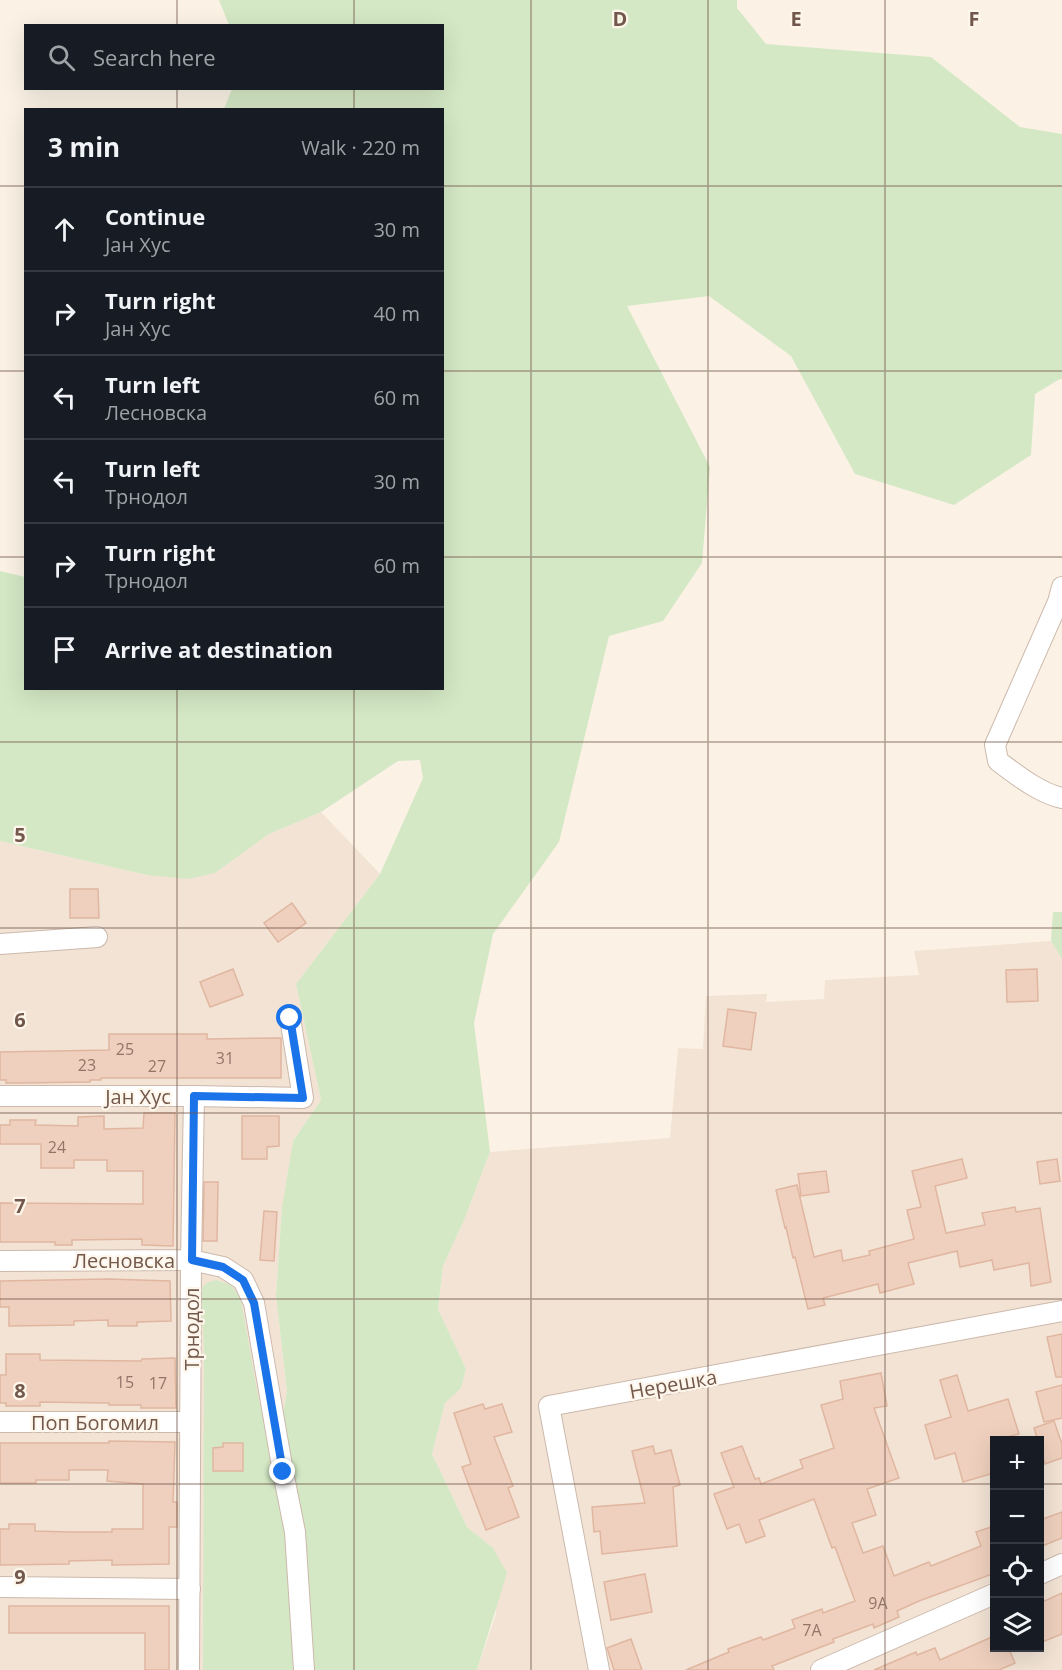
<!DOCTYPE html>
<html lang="en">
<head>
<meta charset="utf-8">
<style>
	body { margin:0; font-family:"Open Sans",sans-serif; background:#242831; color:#f1f3f6 }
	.controls { position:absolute; right:18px; bottom:18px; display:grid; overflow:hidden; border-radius:0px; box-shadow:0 6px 24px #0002 }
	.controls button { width:54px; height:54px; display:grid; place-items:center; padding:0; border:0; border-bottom:2px solid #363941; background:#171b24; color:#f1f3f6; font:30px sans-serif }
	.stop { position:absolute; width:18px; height:18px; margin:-14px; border:4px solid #1a73e8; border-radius:50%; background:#fff }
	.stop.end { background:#1a73e8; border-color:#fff; box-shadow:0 2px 6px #0008 }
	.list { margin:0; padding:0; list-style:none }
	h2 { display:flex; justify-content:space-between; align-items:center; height:78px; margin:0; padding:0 24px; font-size:26px }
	h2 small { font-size:20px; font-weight:400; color:#9ea1a6 }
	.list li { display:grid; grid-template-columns:39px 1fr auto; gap:18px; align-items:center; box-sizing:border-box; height:84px; padding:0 24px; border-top:2px solid #363941 }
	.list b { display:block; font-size:22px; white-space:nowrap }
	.list p { margin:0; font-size:20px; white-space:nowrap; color:#9ea1a6 }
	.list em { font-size:20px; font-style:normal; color:#9ea1a6 }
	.icon { flex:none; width:33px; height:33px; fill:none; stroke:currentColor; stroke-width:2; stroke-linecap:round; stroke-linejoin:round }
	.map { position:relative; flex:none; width:1062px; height:1670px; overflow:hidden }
	.search { position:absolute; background:#171b24; box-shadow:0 6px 24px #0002; left:24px; top:24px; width:420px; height:66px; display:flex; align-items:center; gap:15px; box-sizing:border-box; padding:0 21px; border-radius:0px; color:#9ea1a6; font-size:22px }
	.panel { position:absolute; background:#171b24; box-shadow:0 6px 24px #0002; left:24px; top:108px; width:420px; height:582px; border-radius:0px }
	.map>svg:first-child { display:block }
	.residential { fill:#f2e3d4; fill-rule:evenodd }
	.green { fill:#d4e8c5 }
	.building { fill:#efd0be; stroke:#e0b6a0; stroke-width:1.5 }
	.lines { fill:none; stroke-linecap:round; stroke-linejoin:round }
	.minor-casing { stroke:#ccb9ac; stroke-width:22 }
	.minor { stroke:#fff; stroke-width:20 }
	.route { stroke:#1a73e8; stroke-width:8 }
	.grid { fill:none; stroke:#72584c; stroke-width:1.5; stroke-opacity:0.55 }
	.labels { text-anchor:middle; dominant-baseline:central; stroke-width:4.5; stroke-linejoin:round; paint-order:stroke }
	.number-label { font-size:16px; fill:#917668 }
	.street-label { font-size:20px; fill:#72584c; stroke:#fef6eb }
	.grid-label { font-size:20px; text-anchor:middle; font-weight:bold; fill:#72584c; stroke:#fef6eb; stroke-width:4.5; stroke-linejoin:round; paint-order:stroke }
</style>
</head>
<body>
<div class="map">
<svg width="1062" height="1670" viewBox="0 0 1062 1670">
	<rect width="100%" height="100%" fill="#fbf2e5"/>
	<g class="residential">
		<polygon points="321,812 380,874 296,984 321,1100 293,1141 282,1207 276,1296 287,1391 261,1554 255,1670 0,1670 0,841 147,875 215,873 269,834"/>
		<path d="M1051,941L1062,959V1670H477L496,1614L493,1548L467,1527L432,1454L445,1402L461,1388L466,1369L438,1309L443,1266L464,1220L490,1152L670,1138L678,1048L703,1049L706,996L767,994L766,1002L824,999L825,980L919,975L914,951ZM994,1440H1040V1648H994Z"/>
	</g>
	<g class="green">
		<polygon points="219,0 737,0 737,8 766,44 931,57 1020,127 1062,134 1062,379 1058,380 1035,394 1031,455 954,505 855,474 791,356 709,296 627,306 710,467 702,563 663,621 609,636 559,842 493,934 474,1023 490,1152 464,1220 443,1266 438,1309 466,1369 461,1388 445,1403 432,1454 467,1527 493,1548 507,1573 477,1670 203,1670 204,1349 201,1292 203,1286 209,1282 216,1280 231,1285 241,1300 258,1396 274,1467 287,1391 276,1296 282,1207 293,1141 321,1100 296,984 380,874 423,778 420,760 398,761 321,812 269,834 215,873 188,879 147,875 0,841 0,571 25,577 26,688 442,688 442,110 224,109 232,89 442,88 442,26 229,25"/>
		<polygon points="1053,912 1062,912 1062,959 1051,941"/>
	</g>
	<g class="building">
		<polygon points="70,889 98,889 99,918 70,918"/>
		<polygon points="292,903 306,923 278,942 264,923"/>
		<polygon points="233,969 243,995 210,1007 200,982"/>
		<polygon points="1037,969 1038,1001 1007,1002 1006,970"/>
		<polygon points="728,1009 756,1013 751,1050 723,1046"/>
		<polygon points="109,1034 207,1034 207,1039 281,1038 281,1078 101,1078 101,1080 90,1080 90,1082 21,1083 6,1083 6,1080 0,1080 0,1052 109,1050"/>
		<polygon points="144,1113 175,1113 173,1246 142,1245 142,1239 72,1240 72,1245 55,1245 55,1242 0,1242 0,1203 143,1204 143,1171 107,1171 107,1160 74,1160 74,1168 41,1168 41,1144 0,1144 0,1125 10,1125 10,1120 36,1120 35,1125 78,1126 78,1117 104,1116 104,1129 143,1128"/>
		<polygon points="242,1116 279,1116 279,1146 267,1147 267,1159 242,1159"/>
		<polygon points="962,1159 967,1178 935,1186 946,1233 985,1225 982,1213 1015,1207 1016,1212 1040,1208 1051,1282 1031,1286 1029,1263 994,1270 992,1260 960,1267 957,1251 908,1263 914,1284 880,1293 878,1284 823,1298 825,1305 808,1309 795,1257 793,1258 786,1227 785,1228 776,1190 797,1185 814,1257 841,1250 843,1261 870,1255 869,1251 914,1239 907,1210 921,1207 912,1171"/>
		<polygon points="1057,1159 1060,1181 1040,1184 1037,1162"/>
		<polygon points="826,1171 829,1192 801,1196 798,1174"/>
		<polygon points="204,1182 218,1182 217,1241 203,1241"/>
		<polygon points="264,1211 277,1212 274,1261 260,1260"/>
		<polygon points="108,1279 170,1281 171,1321 137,1322 137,1326 108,1326 108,1320 74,1321 74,1325 9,1326 9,1307 0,1307 0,1281"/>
		<polygon points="1062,1334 1062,1377 1056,1377 1047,1337"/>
		<polygon points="6,1354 40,1354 40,1360 141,1361 142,1359 175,1358 176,1408 141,1408 141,1405 109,1405 109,1403 40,1402 40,1406 6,1406 6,1403 0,1403 0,1375 6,1375"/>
		<polygon points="881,1373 887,1406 874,1408 899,1478 867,1489 876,1515 852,1523 863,1553 883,1546 894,1576 929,1562 931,1566 981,1546 976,1532 994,1526 994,1576 992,1574 919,1601 897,1611 899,1617 874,1628 873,1624 833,1639 834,1642 772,1666 774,1670 686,1670 729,1652 728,1649 761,1637 763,1640 795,1628 792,1620 822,1609 823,1613 855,1601 835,1547 832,1548 814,1499 759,1520 765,1536 746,1543 739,1524 727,1529 714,1494 734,1487 721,1453 742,1446 755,1479 759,1478 761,1484 803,1468 800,1460 834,1448 821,1405 843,1399 840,1381"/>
		<polygon points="957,1375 968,1411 1008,1399 1019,1434 994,1440 994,1473 963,1482 955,1453 935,1459 925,1425 951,1417 940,1380"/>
		<polygon points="1062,1385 1062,1418 1044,1422 1036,1392"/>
		<polygon points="483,1404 485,1409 502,1404 512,1432 494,1437 513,1486 508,1488 519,1517 486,1530 462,1467 471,1464 454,1413"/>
		<polygon points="1054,1421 1062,1444 1062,1458 1045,1464 1034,1428"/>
		<polygon points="109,1441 175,1442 173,1502 177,1502 177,1527 169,1527 169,1564 112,1565 112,1560 69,1561 69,1564 0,1565 0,1529 9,1529 9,1524 35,1524 35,1531 69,1532 112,1532 112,1529 143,1529 143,1484 107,1481 108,1470 69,1470 69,1480 36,1480 36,1483 0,1483 0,1443 109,1443"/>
		<polygon points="223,1443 243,1443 243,1471 213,1471 213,1448 223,1447"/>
		<polygon points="653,1446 655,1454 671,1450 680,1485 673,1487 677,1546 602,1554 600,1531 594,1532 592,1507 645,1503 632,1451"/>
		<polygon points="1062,1512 1062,1538 1040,1547 1040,1520"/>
		<polygon points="645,1574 652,1612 611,1620 604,1582"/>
		<polygon points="1062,1593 1062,1634 1040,1643 1040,1603"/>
		<polygon points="9,1606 169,1606 169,1670 145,1670 145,1633 9,1633"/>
		<polygon points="994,1636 994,1647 1008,1647 1015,1663 999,1670 874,1670 916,1652 917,1655 935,1648 940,1660"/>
		<polygon points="631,1639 642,1670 614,1670 607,1648"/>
	</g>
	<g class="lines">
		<g class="minor-casing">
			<g id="minor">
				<path d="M1062,587L1058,602L995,745L998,761C1017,775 1039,793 1062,798"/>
				<polyline points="0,944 97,937"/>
				<polyline points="0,1096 194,1096 303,1098 290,1018"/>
				<polyline points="0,1261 191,1260 194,1096"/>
				<polyline points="0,1422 190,1422"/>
				<polyline points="1040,1574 1062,1564"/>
				<polyline points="0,1587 190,1589"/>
				<polyline points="189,1670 191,1260 223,1267 243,1280 254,1303 283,1472 295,1532 304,1670"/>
				<polyline points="599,1670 549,1406 1062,1311"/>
				<polyline points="821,1670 994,1594"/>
			</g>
		</g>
		<use href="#minor" class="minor"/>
	</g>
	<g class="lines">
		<polyline class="route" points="283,1472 254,1303 243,1280 223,1267 192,1260 194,1096 303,1098 290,1018"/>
	</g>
	<path class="grid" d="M177,0V26M354,0V26M531,0V1670M708,0V1670M885,0V1670M177,88V110M354,88V110M0,186H26M442,186H1062M0,371H26M442,371H1062M0,557H26M442,557H1062M177,688V1670M354,688V1670M0,742H1062M0,928H1062M0,1113H1062M0,1299H1062M0,1484H994M1040,1484H1062"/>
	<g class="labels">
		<g class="number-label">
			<text x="125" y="1049">25</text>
			<text x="225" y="1058">31</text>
			<text x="87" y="1065">23</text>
			<text x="157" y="1066">27</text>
			<text x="57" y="1147">24</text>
			<text x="125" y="1382">15</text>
			<text x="158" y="1383">17</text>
			<text x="878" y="1603">9А</text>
			<text x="812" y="1630">7А</text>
		</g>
		<g class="street-label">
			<text x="138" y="1096">Јан Хус</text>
			<text x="124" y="1260">Лесновска</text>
			<text transform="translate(191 1329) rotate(-90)">Трнодол</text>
			<text transform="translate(673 1384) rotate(-10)">Нерешка</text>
			<text x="95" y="1422">Поп Богомил</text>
		</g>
	</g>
	<g class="grid-label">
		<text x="620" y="26">D</text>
		<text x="796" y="26">E</text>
		<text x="974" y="26">F</text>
		<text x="20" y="842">5</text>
		<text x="20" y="1027">6</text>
		<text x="20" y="1213">7</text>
		<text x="20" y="1398">8</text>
		<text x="20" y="1584">9</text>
	</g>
</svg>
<div class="controls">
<button>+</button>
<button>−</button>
<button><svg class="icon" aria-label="locate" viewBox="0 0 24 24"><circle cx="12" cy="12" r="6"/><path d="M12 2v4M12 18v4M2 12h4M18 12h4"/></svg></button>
<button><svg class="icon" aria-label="layers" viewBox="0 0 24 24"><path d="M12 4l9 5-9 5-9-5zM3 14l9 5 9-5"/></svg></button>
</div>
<div class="stop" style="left:290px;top:1018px"></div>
<div class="stop end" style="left:283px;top:1472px"></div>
<div class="search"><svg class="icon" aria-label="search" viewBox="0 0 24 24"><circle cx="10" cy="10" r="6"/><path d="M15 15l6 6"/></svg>Search here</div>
<section class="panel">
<h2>3 min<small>Walk · 220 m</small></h2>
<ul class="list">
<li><svg class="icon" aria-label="ahead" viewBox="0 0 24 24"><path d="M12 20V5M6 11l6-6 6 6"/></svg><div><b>Continue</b><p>Јан Хус</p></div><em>30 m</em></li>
<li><svg class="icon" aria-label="right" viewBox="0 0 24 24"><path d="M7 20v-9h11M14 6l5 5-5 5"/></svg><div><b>Turn right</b><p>Јан Хус</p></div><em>40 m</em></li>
<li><svg class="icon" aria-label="left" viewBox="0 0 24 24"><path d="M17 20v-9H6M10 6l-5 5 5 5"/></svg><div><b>Turn left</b><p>Лесновска</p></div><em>60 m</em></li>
<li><svg class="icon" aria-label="left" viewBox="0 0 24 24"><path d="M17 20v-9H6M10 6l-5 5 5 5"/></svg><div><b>Turn left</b><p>Трнодол</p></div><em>30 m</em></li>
<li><svg class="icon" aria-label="right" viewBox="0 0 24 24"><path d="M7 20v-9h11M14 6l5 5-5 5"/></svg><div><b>Turn right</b><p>Трнодол</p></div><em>60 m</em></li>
<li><svg class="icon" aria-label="arrive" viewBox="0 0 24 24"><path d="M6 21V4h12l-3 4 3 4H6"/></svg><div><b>Arrive at destination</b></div></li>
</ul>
</section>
</div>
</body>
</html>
